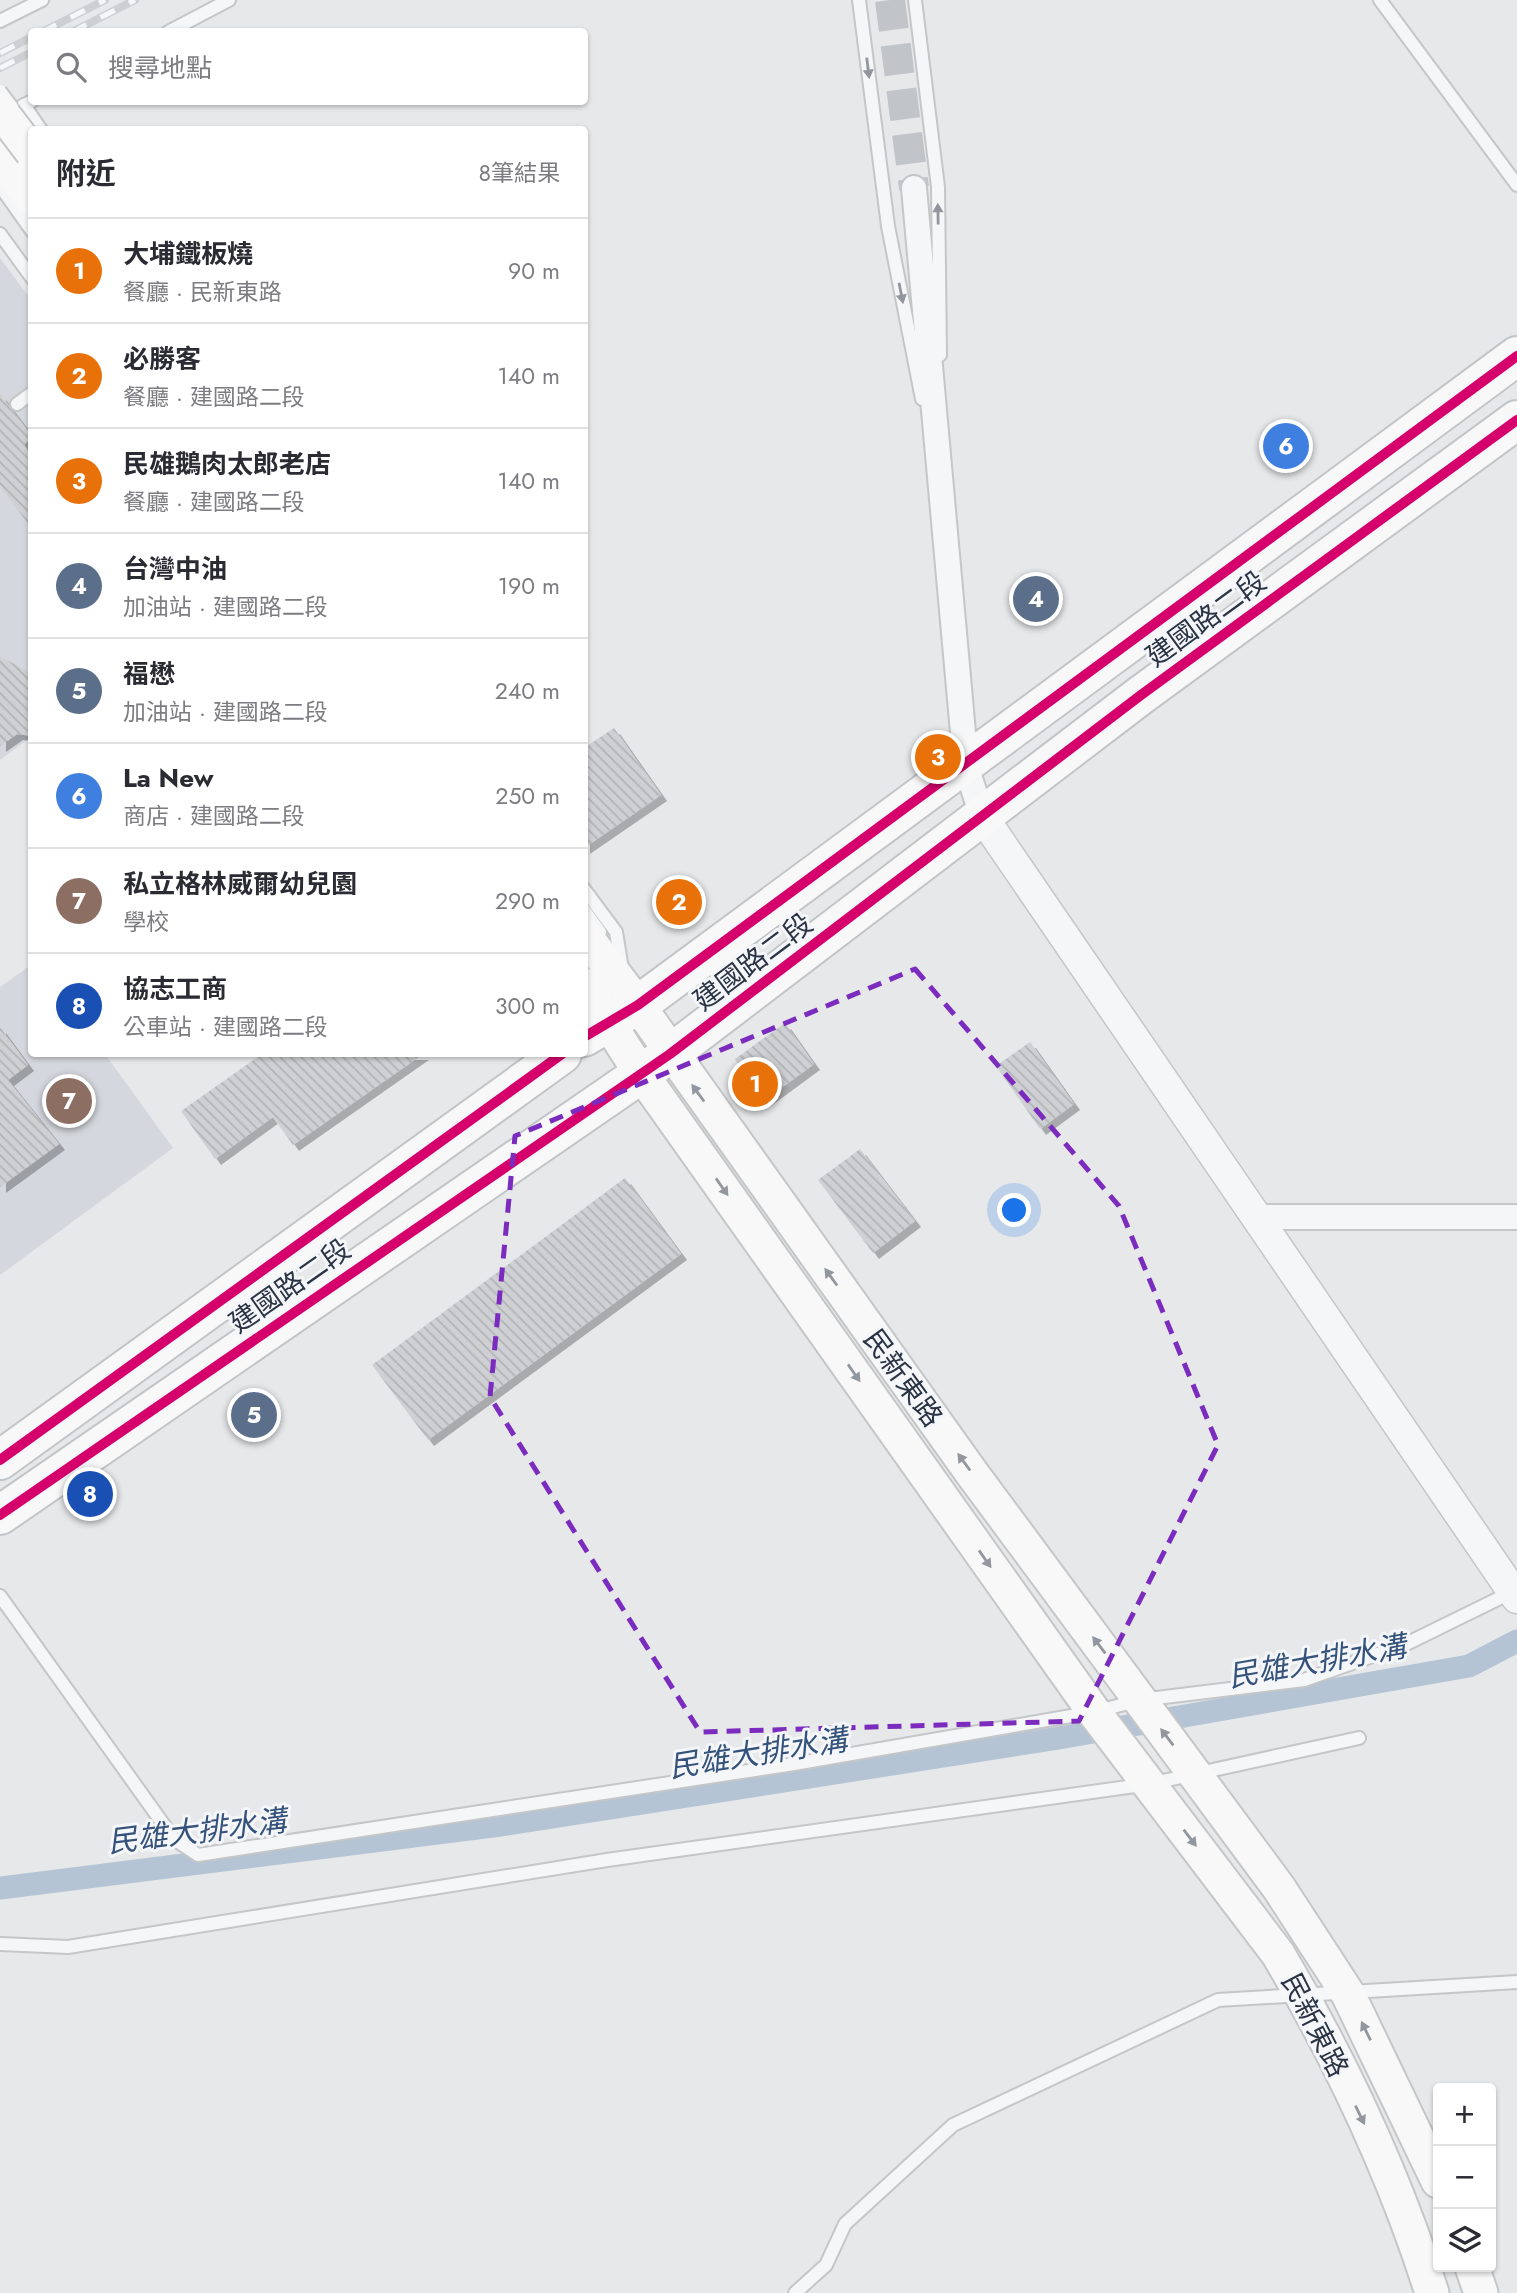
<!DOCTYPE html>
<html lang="zh-TW">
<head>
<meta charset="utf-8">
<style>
	body { margin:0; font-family:Jost,"Noto Sans TC",sans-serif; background:#f2f2f3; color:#2b2b33 }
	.controls { position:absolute; right:21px; bottom:21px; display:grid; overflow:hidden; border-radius:7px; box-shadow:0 2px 5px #0004 }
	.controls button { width:63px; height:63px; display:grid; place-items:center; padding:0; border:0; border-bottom:2px solid #e1e1e2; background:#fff; color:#2b2b33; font:35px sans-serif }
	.you { position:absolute; left:1015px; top:1211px; width:24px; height:24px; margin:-18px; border:5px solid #fff; border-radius:50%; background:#1a73e8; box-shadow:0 0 0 10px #1a73e833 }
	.badge { display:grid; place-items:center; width:46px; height:46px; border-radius:50%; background:#0b8043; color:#fff; font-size:23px; font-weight:700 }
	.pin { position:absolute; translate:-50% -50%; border:4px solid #fff; box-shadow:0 2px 7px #0006 }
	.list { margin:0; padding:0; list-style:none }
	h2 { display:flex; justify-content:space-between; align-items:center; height:91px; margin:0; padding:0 28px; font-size:30px }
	h2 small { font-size:23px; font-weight:400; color:#7c7c81 }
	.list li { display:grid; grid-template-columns:46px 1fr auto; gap:21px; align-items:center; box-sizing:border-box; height:105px; padding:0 28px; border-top:2px solid #e1e1e2 }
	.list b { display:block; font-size:26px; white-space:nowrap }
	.list p { margin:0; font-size:23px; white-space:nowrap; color:#7c7c81 }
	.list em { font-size:23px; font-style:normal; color:#7c7c81 }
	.icon { flex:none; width:38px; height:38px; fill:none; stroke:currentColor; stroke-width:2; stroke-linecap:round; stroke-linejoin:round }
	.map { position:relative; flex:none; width:1517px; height:2293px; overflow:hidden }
	.search { position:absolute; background:#fff; box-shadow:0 2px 5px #0004; left:28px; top:28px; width:560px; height:77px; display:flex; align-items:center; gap:18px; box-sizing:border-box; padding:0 24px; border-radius:7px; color:#7c7c81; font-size:26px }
	.panel { position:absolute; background:#fff; box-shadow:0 2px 5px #0004; left:28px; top:126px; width:560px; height:931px; border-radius:7px }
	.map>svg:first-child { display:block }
	.built { fill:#d4d7dd }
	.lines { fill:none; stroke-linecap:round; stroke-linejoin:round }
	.canal { stroke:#b4c4d5; stroke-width:23 }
	.building { fill:url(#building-back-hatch); filter:url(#shadow) }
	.tertiary-tunnel { stroke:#c1c4c9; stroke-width:30; stroke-dasharray:30 15; stroke-linecap:butt }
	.service-casing { stroke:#c4c6c8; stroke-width:16 }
	.minor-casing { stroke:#c4c6c8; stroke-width:28 }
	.tertiary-casing { stroke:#c4c6c8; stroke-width:33 }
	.secondary-casing { stroke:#c4c6c8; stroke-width:37 }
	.primary-casing { stroke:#c2c5c8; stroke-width:42 }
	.service { stroke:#f5f6f7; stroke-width:12 }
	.minor { stroke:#f5f6f7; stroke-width:24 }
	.tertiary { stroke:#f5f6f7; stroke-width:30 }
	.secondary { stroke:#f8f8f8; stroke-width:33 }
	.primary { stroke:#f8f8f8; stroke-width:38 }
	.rail-casing { stroke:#cecfd2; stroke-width:8 }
	.rail { stroke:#f4f6f9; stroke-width:5; stroke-dasharray:16; stroke-linecap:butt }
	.service-bridge-casing { stroke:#c4c6c8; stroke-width:16; stroke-linecap:butt }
	.secondary-bridge-casing { stroke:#c4c6c8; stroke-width:37; stroke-linecap:butt }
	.service-bridge { stroke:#f5f6f7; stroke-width:12 }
	.secondary-bridge { stroke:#f8f8f8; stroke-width:33 }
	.cycleway-casing { stroke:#f4f6f9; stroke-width:15 }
	.cycleway { stroke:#d6006c; stroke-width:10 }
	.oneway { fill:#90959e }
	.oneway2 { fill:#92969e }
	.marked { fill:none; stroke:#7b2cbf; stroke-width:5; stroke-dasharray:14 9; stroke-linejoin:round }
	.labels { text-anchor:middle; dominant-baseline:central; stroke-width:6; stroke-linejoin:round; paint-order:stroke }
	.street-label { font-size:28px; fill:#2b3445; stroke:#f4f6f9 }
	.water-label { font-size:30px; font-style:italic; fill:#34527a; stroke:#f4f6f9 }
</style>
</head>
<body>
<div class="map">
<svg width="1517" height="2293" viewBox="0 0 1517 2293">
	<defs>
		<pattern id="building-back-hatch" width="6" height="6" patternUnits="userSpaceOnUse" patternTransform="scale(1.75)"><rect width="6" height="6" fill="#ced0d3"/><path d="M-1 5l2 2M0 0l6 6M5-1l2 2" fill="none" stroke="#b1b3b6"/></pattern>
		<filter id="shadow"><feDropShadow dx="6" dy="6" stdDeviation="0" flood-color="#0004"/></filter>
	</defs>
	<rect width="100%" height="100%" fill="#e6e8ea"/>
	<g class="built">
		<polygon points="0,258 32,301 31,737 0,760"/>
		<polygon points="31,965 32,1054 105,1054 173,1148 0,1275 0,987"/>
	</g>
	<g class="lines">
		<polyline class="canal" points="0,1888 501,1825 1059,1738 1469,1666 1517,1641"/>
	</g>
	<g class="building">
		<polygon points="0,394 32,436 24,445 32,456 32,529 0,486"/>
		<polygon points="0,656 32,674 32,736 17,734 0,746"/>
		<polygon points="614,728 661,795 584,848 584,748"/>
		<polygon points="785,1023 814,1064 765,1100 735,1059"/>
		<polygon points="0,1027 28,1065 8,1080 59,1144 0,1187"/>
		<polygon points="1030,1042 1074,1104 1040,1129 996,1066"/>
		<polygon points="262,1054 423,1054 293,1145 273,1117 215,1159 181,1111"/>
		<polygon points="860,1149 915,1221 873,1253 818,1180"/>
		<polygon points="625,1178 681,1254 428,1440 372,1365"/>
	</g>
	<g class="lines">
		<polyline class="tertiary-tunnel" points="890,0 914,188"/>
		<g class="service-casing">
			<g id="service">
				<polyline points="859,0 888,226 922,399"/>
				<polyline points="915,0 938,187 940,355"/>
				<polyline points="1380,0 1517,185"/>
				<polyline points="0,21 42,0"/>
				<polyline points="168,32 229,0"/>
				<polyline points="24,105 41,130"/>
				<polyline points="7,114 32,101"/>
				<polyline points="0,186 32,231"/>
				<polyline points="0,234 32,278"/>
				<polyline points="17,404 32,393"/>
				<polyline points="584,889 616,932 622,969"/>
				<polyline points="584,910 600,932"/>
				<polyline points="0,1596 174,1839 198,1855 794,1764 1094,1712 1140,1700 1304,1680 1404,1645 1514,1591"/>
				<polyline points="0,1944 68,1947 607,1860 1149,1784 1359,1738"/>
				<polyline points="795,2293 826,2265 845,2224 953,2125 1218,2000 1517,1982"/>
			</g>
		</g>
		<g class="minor-casing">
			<g id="minor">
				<polyline points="914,188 966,766 982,816"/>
				<polyline points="1256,1217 1517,1217"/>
			</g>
		</g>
		<g class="tertiary-casing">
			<polyline id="tertiary" points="982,816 1517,1598"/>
		</g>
		<g class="secondary-casing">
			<g id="secondary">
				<polyline points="0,156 32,199"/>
				<polyline points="584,934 638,1005 971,1472 1279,1888 1348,1994 1438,2181"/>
				<path d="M584,985L640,1072L1094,1712L1278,1954C1340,2059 1395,2176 1432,2293"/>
				<polyline points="1472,2267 1481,2293"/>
			</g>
		</g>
		<g class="primary-casing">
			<g id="primary">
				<path d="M584,1037L638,1005C933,790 1224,572 1517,356"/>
				<polyline points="0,1460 562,1054"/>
				<polyline points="0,1515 670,1054 1141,695 1517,420"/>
			</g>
		</g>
		<use href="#service" class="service"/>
		<use href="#minor" class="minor"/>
		<use href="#tertiary" class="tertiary"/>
		<use href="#secondary" class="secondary"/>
		<use href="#primary" class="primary"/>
		<g class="rail-casing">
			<g id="rail">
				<polyline points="42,32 105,0"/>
				<polyline points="72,32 135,0"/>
				<polyline points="0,53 32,37"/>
				<polyline points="0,68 32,52"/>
			</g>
		</g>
		<use href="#rail" class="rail"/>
		<g class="service-bridge-casing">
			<polyline id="service-bridge" points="0,91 12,107"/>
		</g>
		<g class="secondary-bridge-casing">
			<polyline id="secondary-bridge" points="0,110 32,152"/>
		</g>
		<use href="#service-bridge" class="service-bridge"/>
		<use href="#secondary-bridge" class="secondary-bridge"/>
		<g class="cycleway-casing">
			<g id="cycleway">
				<path d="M584,1037L638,1005C933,790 1224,572 1517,356"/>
				<polyline points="0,1460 562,1054"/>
				<polyline points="0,1515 670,1054 1141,695 1517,420"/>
			</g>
		</g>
		<use href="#cycleway" class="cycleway"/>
	</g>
	<defs><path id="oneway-solid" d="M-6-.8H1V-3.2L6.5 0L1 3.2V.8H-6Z" transform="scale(1.75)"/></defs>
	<g class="oneway">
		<use href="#oneway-solid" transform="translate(868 68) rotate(83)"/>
		<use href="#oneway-solid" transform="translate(938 214) rotate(-91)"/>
		<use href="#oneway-solid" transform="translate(901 293) rotate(79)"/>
	</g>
	<g class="oneway2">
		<use href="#oneway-solid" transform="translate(698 1093) rotate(-126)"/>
		<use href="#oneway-solid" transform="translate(722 1187) rotate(55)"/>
		<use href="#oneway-solid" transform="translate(831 1277) rotate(-126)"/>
		<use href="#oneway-solid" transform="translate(854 1373) rotate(55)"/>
		<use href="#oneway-solid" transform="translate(964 1462) rotate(-126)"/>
		<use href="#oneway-solid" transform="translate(985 1559) rotate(55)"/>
		<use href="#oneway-solid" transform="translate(1099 1645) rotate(-127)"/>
		<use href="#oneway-solid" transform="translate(1167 1737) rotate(-127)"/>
		<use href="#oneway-solid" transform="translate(1190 1838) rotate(53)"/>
		<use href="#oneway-solid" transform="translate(1366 2031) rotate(-116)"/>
		<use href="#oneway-solid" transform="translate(1360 2115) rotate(64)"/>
	</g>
	<path class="marked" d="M915,969L1119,1206L1218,1445L1079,1721L700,1732L490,1397L515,1136Z"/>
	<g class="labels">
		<g class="street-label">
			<text transform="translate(1206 619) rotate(-36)">建國路二段</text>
			<text transform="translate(753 962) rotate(-37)">建國路二段</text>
			<text transform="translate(290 1286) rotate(-35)">建國路二段</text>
			<text transform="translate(903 1378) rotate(54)">民新東路</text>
			<text transform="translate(1315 2025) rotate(63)">民新東路</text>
		</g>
		<g class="water-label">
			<text transform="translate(1317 1661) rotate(-10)">民雄大排水溝</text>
			<text transform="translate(758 1753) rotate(-9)">民雄大排水溝</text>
			<text transform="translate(197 1831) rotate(-7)">民雄大排水溝</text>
		</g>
	</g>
</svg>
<div class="controls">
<button>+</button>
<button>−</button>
<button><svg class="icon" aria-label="layers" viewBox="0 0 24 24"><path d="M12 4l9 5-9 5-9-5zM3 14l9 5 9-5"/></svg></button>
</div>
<div class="you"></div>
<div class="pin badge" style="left:755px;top:1084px;background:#e8710a">1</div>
<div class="pin badge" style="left:679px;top:902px;background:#e8710a">2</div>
<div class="pin badge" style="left:938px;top:757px;background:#e8710a">3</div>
<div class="pin badge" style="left:1036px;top:599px;background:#5c6f8a">4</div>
<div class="pin badge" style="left:254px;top:1415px;background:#5c6f8a">5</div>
<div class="pin badge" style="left:1286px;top:446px;background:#3f7fe0">6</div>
<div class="pin badge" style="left:69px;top:1101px;background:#8d6e63">7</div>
<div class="pin badge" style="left:90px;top:1494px;background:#1a4fb4">8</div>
<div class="search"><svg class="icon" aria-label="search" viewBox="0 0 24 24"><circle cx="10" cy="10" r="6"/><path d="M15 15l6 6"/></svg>搜尋地點</div>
<section class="panel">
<h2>附近<small>8筆結果</small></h2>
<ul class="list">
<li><span class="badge" style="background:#e8710a">1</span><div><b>大埔鐵板燒</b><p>餐廳 · 民新東路</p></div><em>90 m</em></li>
<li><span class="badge" style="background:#e8710a">2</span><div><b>必勝客</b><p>餐廳 · 建國路二段</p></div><em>140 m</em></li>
<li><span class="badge" style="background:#e8710a">3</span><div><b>民雄鵝肉太郎老店</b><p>餐廳 · 建國路二段</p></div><em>140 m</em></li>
<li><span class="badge" style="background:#5c6f8a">4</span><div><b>台灣中油</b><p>加油站 · 建國路二段</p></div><em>190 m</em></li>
<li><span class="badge" style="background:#5c6f8a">5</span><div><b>福懋</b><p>加油站 · 建國路二段</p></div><em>240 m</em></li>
<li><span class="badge" style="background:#3f7fe0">6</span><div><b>La New</b><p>商店 · 建國路二段</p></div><em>250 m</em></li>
<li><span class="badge" style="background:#8d6e63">7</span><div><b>私立格林威爾幼兒園</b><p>學校</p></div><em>290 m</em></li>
<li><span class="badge" style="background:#1a4fb4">8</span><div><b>協志工商</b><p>公車站 · 建國路二段</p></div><em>300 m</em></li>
</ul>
</section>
</div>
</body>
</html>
